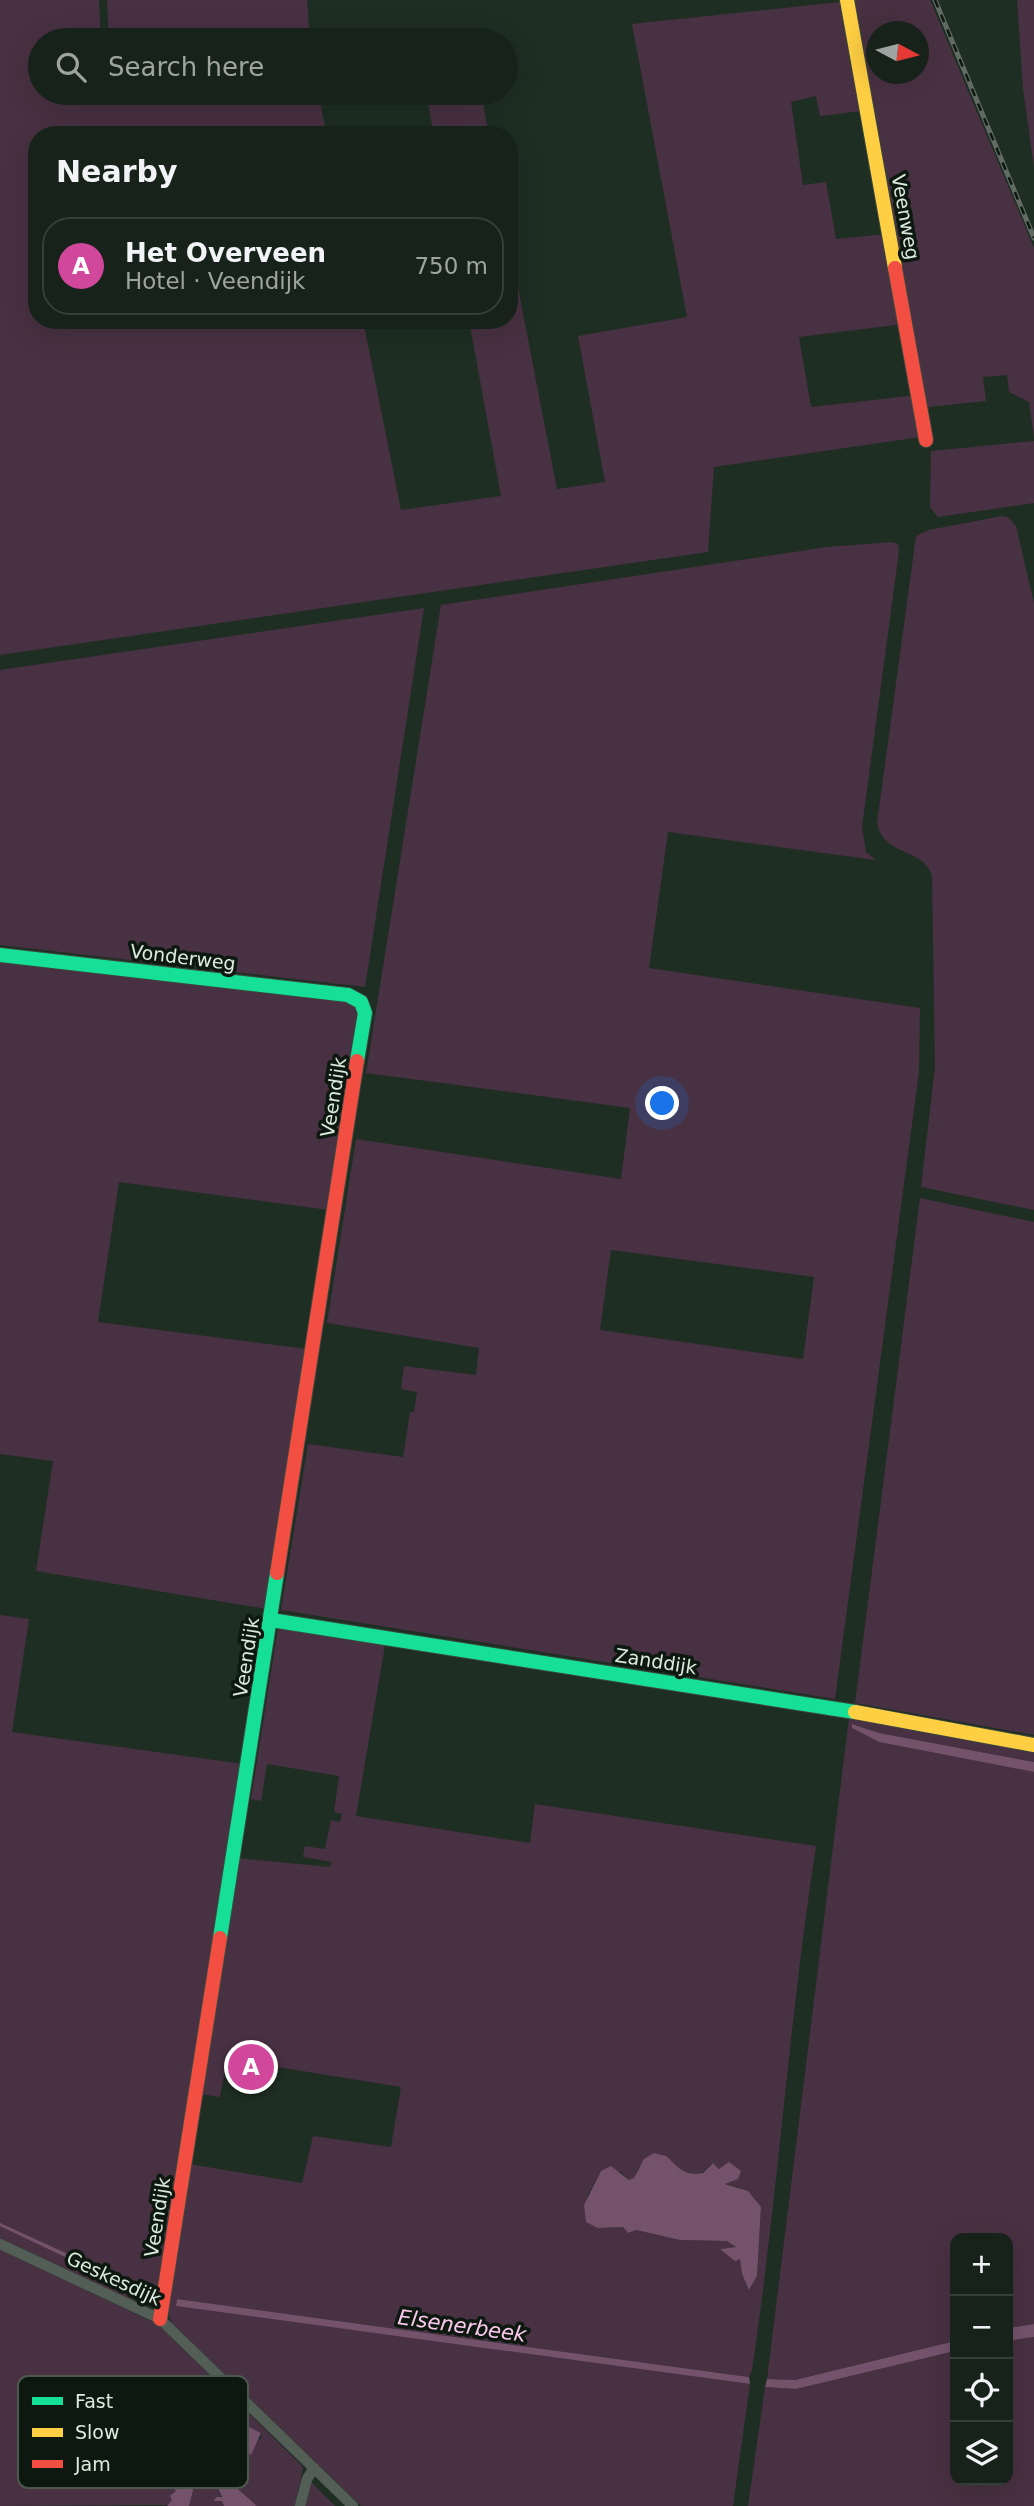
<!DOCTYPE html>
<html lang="en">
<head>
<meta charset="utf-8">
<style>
	body { margin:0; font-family:"DejaVu Sans",sans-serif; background:#1f2a23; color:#f1f3f6 }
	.controls { position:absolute; right:21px; bottom:21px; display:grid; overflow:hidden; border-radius:14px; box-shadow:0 7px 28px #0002 }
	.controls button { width:63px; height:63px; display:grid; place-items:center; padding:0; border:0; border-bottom:2px solid #353f39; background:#16221a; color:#f1f3f6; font:35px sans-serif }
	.compass { position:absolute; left:866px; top:21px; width:63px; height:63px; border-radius:50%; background:#16221a; box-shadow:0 7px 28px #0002; rotate:97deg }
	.you { position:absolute; left:663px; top:1104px; width:24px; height:24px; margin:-18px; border:5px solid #fff; border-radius:50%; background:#1a73e8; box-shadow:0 0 0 10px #1a73e833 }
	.badge { display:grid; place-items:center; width:46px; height:46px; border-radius:50%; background:#ea580c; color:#fff; font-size:23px; font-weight:700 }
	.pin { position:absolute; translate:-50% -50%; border:4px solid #fff; box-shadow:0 2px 7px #0006 }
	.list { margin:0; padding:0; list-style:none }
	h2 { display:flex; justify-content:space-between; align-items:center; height:91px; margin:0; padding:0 28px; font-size:30px }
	h2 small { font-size:23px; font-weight:400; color:#9ea4a2 }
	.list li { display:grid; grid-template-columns:46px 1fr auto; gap:21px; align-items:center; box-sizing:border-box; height:98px; margin:0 14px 14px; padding:0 14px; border:2px solid #353f39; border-radius:28px }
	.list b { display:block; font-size:26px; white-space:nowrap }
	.list p { margin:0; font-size:23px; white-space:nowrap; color:#9ea4a2 }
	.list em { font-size:23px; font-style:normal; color:#9ea4a2 }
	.icon { flex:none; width:38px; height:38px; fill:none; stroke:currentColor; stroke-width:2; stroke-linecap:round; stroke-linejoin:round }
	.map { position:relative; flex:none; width:1034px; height:2506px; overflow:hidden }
	.search { position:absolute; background:#16221a; box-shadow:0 7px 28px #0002; left:28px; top:28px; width:490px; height:77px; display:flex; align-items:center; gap:18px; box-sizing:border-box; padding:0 24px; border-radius:38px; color:#9ea4a2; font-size:26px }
	.panel { position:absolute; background:#16221a; box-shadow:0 7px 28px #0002; left:28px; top:126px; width:490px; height:203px; border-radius:28px }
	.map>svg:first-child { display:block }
	.green { fill:#483142; fill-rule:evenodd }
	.water { fill:#74526c }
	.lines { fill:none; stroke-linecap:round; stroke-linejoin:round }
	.street-casing { stroke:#3b483f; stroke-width:11 }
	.fast-casing { stroke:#3b483f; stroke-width:16 }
	.slow-casing { stroke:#3b483f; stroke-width:16 }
	.jam-casing { stroke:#3b483f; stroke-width:16 }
	.street { stroke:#535e56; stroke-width:10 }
	.fast { stroke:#16e098; stroke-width:14 }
	.slow { stroke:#ffcf43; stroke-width:14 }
	.jam { stroke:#f24e42; stroke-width:14 }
	.rail-casing { stroke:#616b64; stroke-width:5 }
	.rail { stroke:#0d1910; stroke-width:2.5; stroke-dasharray:8; stroke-linecap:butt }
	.labels { text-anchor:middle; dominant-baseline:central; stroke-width:7; stroke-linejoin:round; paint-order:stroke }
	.street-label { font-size:19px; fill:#dbebde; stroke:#0d1910 }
	.water-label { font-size:21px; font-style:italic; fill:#fdc9ee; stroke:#0d1910 }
	.key { fill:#0d1910; stroke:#4b584e; stroke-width:2 }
	.key-label { font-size:19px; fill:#dbebde }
</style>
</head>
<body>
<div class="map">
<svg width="1034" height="2506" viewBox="0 0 1034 2506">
	<rect width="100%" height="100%" fill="#1e2e23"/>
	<g class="green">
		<polygon points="0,0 99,0 101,40 40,40 40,93 103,93 105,100 151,93 318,93 327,135 37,135 37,320 363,320 401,510 501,496 469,320 509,320 509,241 557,489 605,482 578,336 687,317 632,24 840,2 862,111 820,116 816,96 791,102 803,185 826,182 836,239 886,234 904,324 799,337 811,407 918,395 921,437 714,467 708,552 0,655"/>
		<polygon points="107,0 307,0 310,40 109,40"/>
		<path d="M848,0H930L1034,248V439L1029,402L1009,392L1007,375L983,377L986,401L928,407ZM876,32H918V74H876Z"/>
		<polygon points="1017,0 1034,0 1034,167 1023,89"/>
		<polygon points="426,93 481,93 489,135 434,135"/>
		<polygon points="1034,441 1034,503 938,517 930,507 931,451"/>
		<path d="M1002,516L1008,517L1016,526L1034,603V1210L921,1187L935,1067L932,876C924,847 883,857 877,823L916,536L929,530Z"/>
		<path d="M892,542L898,544L899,551L862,827L866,852L876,860L668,832L649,968L920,1008L919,1072L835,1699L281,1610L308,1444L403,1457L410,1412H414L417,1392L401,1389L404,1366L476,1375L479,1348L327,1323L356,1139L621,1179L630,1108L366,1073L441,605L827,547ZM611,1250L814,1277L803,1359L600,1330Z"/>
		<polygon points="424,608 365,987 0,945 0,670"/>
		<polygon points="0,960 352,1000 360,1016 329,1210 119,1182 98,1322 307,1349 267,1609 36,1571 53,1461 0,1454"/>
		<polygon points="920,1198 1034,1222 1034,1735 855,1703"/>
		<polygon points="0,1615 29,1619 12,1732 243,1764 160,2299 139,2286 132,2291 134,2303 0,2239"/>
		<path d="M278,1628L385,1645L356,1816L530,1843L535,1804L816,1846C789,2020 778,2196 752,2370L749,2377L177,2299L176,2305L750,2384L733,2506H361L172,2324L167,2308L190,2164L302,2183L313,2136L391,2147L401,2087L227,2059L220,2097L200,2094L236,1858L330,1867L332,1862L303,1857L305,1846L325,1849L331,1820L340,1822L342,1814L334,1812L339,1776L267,1764L261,1801L251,1799ZM713,2163L719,2169L729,2163L734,2181L725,2184L738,2187L761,2207L757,2276L749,2290L742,2274L740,2259L721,2249L736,2247L727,2241L680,2240L636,2230L628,2233L623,2227L598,2228L587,2197L601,2171L621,2172L629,2180L635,2178L639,2166C650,2167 695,2175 700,2173C705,2172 708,2166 713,2163Z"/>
		<polygon points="849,1718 1034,1752 1034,1762 879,1733 856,1725 852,1728 879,1742 1034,1772 1034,2324 1008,2328 1008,2238 955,2238 955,2341 795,2380 767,2379"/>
		<path d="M0,2249L161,2326L303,2467L295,2506H257L239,2490L225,2469L262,2437L261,2433L243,2424L236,2411L210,2389C204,2414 200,2459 188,2478C182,2488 174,2493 171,2505L0,2506Z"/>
		<polygon points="1034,2337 1034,2506 748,2506 765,2387 796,2389 955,2351 955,2480 1008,2480 1008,2341"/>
		<path d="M211,2453C222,2462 226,2472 223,2486L218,2488L224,2506H189L197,2475L202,2467L204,2472L209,2465L205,2460Z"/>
		<polygon points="309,2480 335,2506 304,2506"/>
	</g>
	<g class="water">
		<polygon points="852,1724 879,1733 1034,1762 1034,1772 879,1742 852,1728"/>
		<path d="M654,2153L666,2156C680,2168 682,2176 703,2173L713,2163L719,2169L729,2162L741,2171L738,2179L725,2184L748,2191L761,2207L757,2276L749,2290L742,2274L740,2259L735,2261L720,2249L736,2247L727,2241L680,2240L636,2230L628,2233L623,2227L598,2228L586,2222L584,2205L601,2171L611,2166L629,2180L634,2178L644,2159Z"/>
		<polygon points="0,2223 151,2292 151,2298 0,2226"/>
		<polygon points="177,2299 749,2377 750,2384 176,2306"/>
		<polygon points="1034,2324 1034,2337 1008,2341 1008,2328"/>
		<polygon points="955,2341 955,2351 796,2389 765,2387 767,2379 795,2380"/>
		<polygon points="210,2389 236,2411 243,2424 261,2433 251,2455 248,2452 226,2469 239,2490 257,2506 224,2506 222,2501 214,2501 216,2497 222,2497 218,2488 223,2486 223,2465 216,2464 215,2456 211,2453 206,2460 211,2469 204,2474 202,2467 197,2475 189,2506 167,2506 172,2500 170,2496 176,2491 171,2484 189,2478 200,2447 200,2428"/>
	</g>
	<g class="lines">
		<g class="street-casing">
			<g id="street">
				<polyline points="0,2244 160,2319 353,2506"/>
				<polyline points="300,2506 307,2479 314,2468"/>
			</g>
		</g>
		<g class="fast-casing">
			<g id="fast">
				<polyline points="0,955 348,995 361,1002 365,1013 357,1061"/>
				<polyline points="271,1620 855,1712"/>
				<polyline points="220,1938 277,1573"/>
			</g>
		</g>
		<g class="slow-casing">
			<g id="slow">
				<polyline points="847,0 895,268"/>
				<polyline points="855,1712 1034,1745"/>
			</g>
		</g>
		<g class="jam-casing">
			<g id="jam">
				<polyline points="895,268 926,440"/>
				<polyline points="277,1573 357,1061"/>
				<polyline points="160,2319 220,1938"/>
			</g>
		</g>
		<use href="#street" class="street"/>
		<use href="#fast" class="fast"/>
		<use href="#slow" class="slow"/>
		<use href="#jam" class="jam"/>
		<g class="rail-casing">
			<polyline id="rail" points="935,0 1034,238"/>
		</g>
		<use href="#rail" class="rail"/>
	</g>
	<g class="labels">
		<g class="street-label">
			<text transform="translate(906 217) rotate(80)">Veenweg</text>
			<text transform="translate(183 957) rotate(7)">Vonderweg</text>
			<text transform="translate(333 1097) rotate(-81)">Veendijk</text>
			<text transform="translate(246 1657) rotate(-81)">Veendijk</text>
			<text transform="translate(656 1661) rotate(9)">Zanddijk</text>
			<text transform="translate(157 2217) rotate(-81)">Veendijk</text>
			<text transform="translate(114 2278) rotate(25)">Geskesdijk</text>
		</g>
		<g class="water-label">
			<text transform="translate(462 2326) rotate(8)">Elsenerbeek</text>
		</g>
	</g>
	<rect x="18" y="2376" width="230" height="112" rx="10" class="key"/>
	<rect x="32" y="2397" width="31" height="8" fill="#16e098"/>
	<rect x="32" y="2428" width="31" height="9" fill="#ffcf43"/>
	<rect x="32" y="2460" width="31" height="8" fill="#f24e42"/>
	<g class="key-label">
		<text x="75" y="2408">Fast</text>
		<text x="75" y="2439">Slow</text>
		<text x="75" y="2471">Jam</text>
	</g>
</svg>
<div class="controls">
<button>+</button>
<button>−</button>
<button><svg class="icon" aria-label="locate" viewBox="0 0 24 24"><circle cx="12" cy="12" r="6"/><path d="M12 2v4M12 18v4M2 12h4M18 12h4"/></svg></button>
<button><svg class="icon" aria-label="layers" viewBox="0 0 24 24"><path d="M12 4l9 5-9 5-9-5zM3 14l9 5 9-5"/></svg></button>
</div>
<svg class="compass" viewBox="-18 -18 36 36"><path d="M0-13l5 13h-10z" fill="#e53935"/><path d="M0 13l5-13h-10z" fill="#9ea4a2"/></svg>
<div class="you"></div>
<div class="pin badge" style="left:251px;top:2067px;background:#d1479c">A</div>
<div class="search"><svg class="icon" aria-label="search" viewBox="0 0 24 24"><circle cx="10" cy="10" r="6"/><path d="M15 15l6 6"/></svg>Search here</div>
<section class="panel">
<h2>Nearby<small></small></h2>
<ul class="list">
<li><span class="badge" style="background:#d1479c">A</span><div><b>Het Overveen</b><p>Hotel · Veendijk</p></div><em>750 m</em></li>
</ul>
</section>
</div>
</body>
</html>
